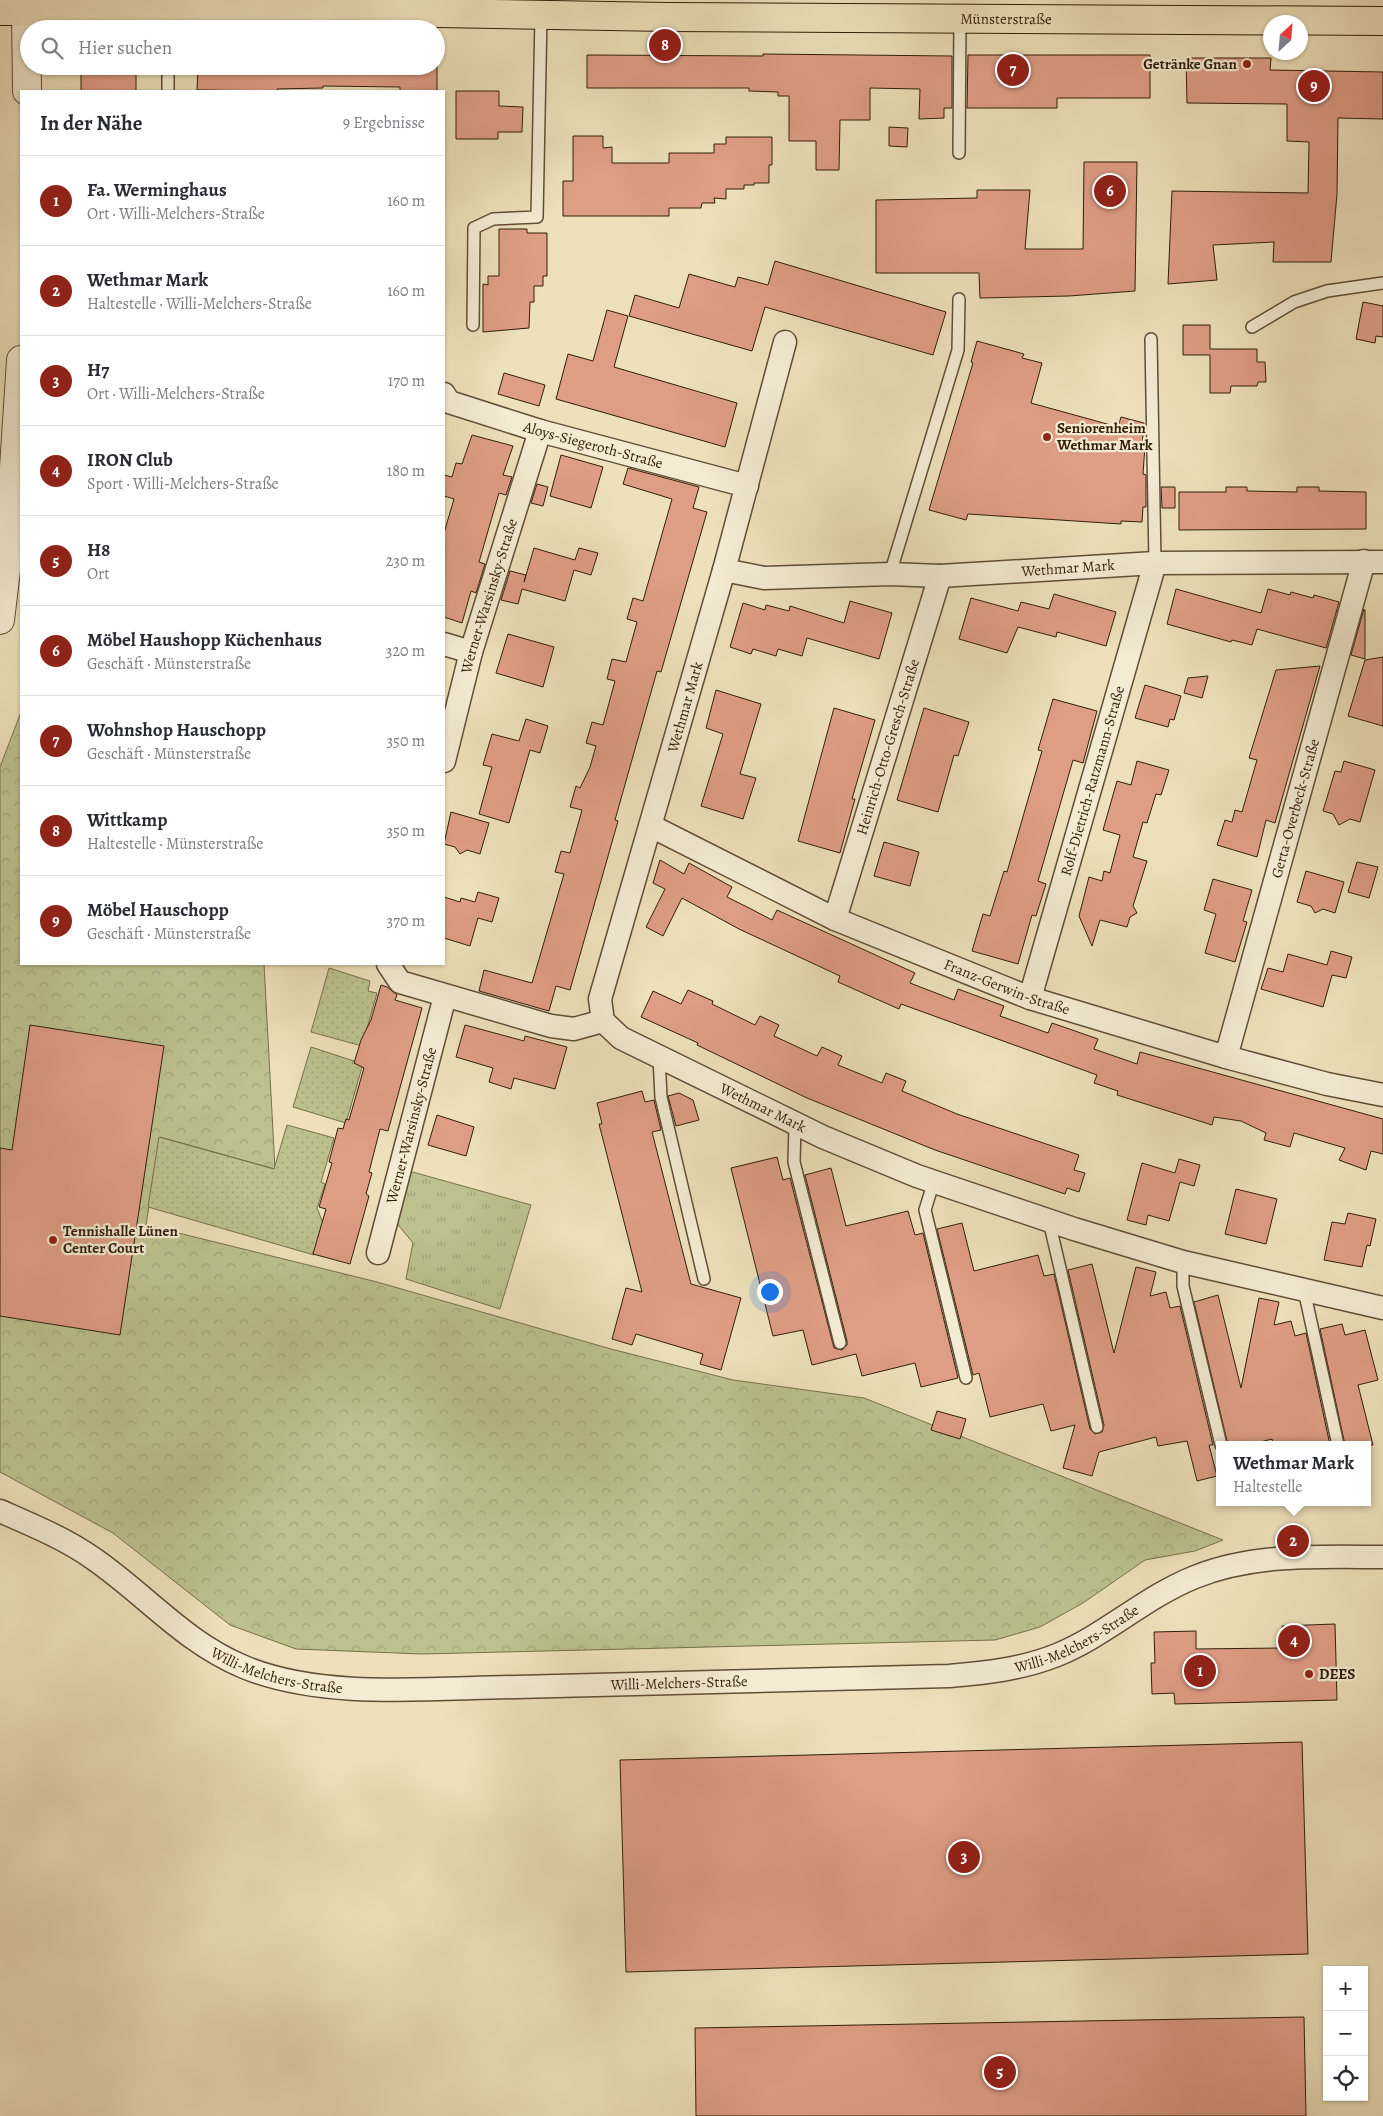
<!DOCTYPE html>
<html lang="de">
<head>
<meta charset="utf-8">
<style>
	body { margin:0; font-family:Alegreya,serif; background:#f7f7f7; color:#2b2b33 }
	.controls { position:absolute; right:15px; bottom:15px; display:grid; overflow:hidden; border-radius:0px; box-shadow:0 1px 4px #0004 }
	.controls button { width:45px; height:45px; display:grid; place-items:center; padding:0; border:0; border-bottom:1px solid #e1e1e2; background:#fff; color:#2b2b33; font:25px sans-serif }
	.compass { position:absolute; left:1263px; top:15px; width:45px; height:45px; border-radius:50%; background:#fff; box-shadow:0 1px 4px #0004; rotate:26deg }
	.you { position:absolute; left:769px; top:1291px; width:18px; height:18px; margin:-12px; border:4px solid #fff; border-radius:50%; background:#1a73e8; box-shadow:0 0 0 8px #1a73e833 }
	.badge { display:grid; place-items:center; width:32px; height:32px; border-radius:50%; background:#8f2418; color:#fff; font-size:16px; font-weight:700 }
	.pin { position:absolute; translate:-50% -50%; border:2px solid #fff; box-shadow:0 1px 5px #0006 }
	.popup { position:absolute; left:1216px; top:1441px; width:155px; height:65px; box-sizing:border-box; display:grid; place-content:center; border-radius:0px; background:#fff; filter:drop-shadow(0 1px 4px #0005); font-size:16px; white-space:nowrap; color:#7c7c81 }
	.popup b { font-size:19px; color:#2b2b33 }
	.popup::after { content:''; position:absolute; left:50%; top:100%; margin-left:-10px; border:10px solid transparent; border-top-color:#fff }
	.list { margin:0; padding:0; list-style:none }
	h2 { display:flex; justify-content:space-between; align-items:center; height:65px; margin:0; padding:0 20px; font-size:21px }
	h2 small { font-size:16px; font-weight:400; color:#7c7c81 }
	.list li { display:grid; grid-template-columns:32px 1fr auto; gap:15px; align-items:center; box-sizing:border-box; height:90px; padding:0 20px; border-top:1px solid #e1e1e2 }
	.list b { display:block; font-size:19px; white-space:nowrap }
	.list p { margin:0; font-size:16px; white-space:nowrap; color:#7c7c81 }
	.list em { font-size:16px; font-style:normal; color:#7c7c81 }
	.icon { flex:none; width:28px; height:28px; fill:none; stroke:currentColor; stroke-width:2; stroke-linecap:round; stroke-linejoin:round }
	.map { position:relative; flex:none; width:1383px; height:2116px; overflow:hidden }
	.search { position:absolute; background:#fff; box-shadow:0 1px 4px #0004; left:20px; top:20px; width:425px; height:55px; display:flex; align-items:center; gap:12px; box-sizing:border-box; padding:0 18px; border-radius:28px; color:#7c7c81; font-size:19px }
	.panel { position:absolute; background:#fff; box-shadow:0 1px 4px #0004; left:20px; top:90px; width:425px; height:875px; border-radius:0px }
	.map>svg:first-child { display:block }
	.forest { fill:url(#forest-crowns); stroke:#76704c }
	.park { fill:url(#park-tufts); stroke:#76704c }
	.garden { fill:url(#garden-dots); stroke:#76704c }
	.building { fill:#de9d85; stroke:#311e0b }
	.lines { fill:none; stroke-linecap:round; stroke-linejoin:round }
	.service-casing { stroke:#604e37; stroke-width:14 }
	.minor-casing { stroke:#604e37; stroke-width:25 }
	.tertiary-casing { stroke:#604e37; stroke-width:30 }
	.primary-casing { stroke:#311e0b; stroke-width:30 }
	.service { stroke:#f3ebd2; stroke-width:11 }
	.minor { stroke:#f3ebd2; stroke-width:22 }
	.tertiary { stroke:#f3ebd2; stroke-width:28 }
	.primary { stroke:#ede0ba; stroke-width:28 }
	.poi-dot { fill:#8f2418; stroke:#f3ebd2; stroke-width:2 }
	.labels { text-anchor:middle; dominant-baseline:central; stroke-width:4.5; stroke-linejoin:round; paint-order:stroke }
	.street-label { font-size:15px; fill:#311e0b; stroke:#f3ebd2 }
	.poi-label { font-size:15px; font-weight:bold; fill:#311e0b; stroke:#f3ebd2; text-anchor:start }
</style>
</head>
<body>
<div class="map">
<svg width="1383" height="2116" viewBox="0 0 1383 2116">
	<defs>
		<pattern id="forest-crowns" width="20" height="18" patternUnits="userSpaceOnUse" patternTransform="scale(1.25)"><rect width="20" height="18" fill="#bcc18d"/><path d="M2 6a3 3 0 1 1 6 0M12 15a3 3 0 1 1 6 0" fill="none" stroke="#a2a578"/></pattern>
		<pattern id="park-tufts" width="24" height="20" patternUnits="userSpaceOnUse" patternTransform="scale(1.25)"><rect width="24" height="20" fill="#bcc18d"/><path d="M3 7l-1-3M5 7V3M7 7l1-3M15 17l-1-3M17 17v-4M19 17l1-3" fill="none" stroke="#a2a578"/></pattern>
		<pattern id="garden-dots" width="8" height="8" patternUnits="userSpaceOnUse" patternTransform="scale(1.25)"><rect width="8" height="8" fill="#bcc18d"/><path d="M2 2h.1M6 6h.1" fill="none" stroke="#a2a578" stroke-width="1.8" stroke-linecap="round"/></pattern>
	</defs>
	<rect width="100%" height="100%" fill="#ede0ba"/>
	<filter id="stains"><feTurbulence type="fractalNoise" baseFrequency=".004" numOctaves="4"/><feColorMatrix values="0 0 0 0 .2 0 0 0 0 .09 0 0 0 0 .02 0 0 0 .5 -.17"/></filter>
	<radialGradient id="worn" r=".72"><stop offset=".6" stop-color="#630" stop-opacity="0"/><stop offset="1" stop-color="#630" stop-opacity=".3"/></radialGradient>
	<polygon class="forest" points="21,712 21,964 264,964 275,1169 160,1137 146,1225 377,1282 611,1349 733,1380 864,1398 1223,1540 1195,1551 1145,1560 1083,1603 1040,1627 995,1640 422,1654 296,1649 230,1625 113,1533 0,1472 0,767"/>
	<polygon class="park" points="409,1171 531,1205 500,1309 406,1279 413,1243 395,1221"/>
	<g class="garden">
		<polygon points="329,968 370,981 368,991 377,993 362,1046 311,1032"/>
		<polygon points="311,1047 363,1064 346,1123 293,1107"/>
		<polygon points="287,1125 334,1138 321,1182 325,1184 317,1208 323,1223 314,1255 148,1207 159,1137 274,1169"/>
	</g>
	<g class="building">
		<polygon points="763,54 952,56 952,108 944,108 944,118 919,119 920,89 870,88 870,120 840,120 839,170 816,170 816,141 789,141 789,96 778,96 778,92 749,91 749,88 587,88 587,55 763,56"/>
		<polygon points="968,55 1150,55 1150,98 1057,98 1057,108 967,108"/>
		<polygon points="1186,58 1271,58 1270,70 1383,72 1383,119 1338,118 1337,194 1331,262 1273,262 1274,242 1213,245 1217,280 1168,284 1172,191 1308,193 1309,142 1287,141 1287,104 1187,103"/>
		<rect x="81" y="66" width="55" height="25"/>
		<polygon points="198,66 437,66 437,91 400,91 400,87 323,86 323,88 277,89 277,91 197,90"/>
		<polygon points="456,91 499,91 499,106 523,107 522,132 498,132 498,139 456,139"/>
		<polygon points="889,127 908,128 907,147 889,146"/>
		<polygon points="573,136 603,136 603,148 612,147 612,163 669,163 669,153 714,153 714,144 726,144 726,137 772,137 772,165 769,165 769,183 754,183 754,185 744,185 744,189 726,189 726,199 714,198 715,203 702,203 701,208 669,208 669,216 563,216 563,181 573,181"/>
		<polygon points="1084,162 1137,162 1135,291 1069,296 980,298 979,273 876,273 876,200 977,198 977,190 1030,190 1025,249 1083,249"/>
		<polygon points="499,229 527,229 527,233 547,233 547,276 543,276 543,286 534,286 534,302 530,302 529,328 483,332 483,284 488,285 488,276 499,276"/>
		<polygon points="775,261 946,312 933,355 765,307 752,351 629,316 635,295 679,308 689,274 735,287 738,277 768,285"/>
		<polygon points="1363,302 1383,306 1383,337 1376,336 1375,343 1356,339"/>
		<polygon points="607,310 628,316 614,367 737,403 725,447 556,399 568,354 593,361"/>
		<polygon points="1183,325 1210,325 1210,349 1257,349 1257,362 1265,362 1266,382 1258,382 1257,386 1231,386 1230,393 1210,393 1210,355 1183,355"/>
		<polygon points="977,341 1024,354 1022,358 1042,363 1031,403 1118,427 1121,417 1144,423 1142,446 1145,446 1143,474 1146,475 1146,507 1143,507 1142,522 1121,521 1121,524 968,514 966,520 929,510 973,363 971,362"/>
		<polygon points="504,373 545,385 539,406 498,394"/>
		<polygon points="472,435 513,446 503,475 512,477 506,495 499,493 479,562 485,564 476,593 471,591 462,623 444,617 444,533 454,499 444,496 444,475 452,477 456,463 462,464"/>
		<polygon points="561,455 603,467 591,508 550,496"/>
		<polygon points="628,468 699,487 693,508 707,512 661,672 657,671 615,820 618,821 570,990 556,986 549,1011 479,991 484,970 532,983 564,874 555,872 561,851 570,853 582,810 570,807 576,786 580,788 590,767 596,746 586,743 592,722 603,725 615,681 607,679 612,659 626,662 637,622 627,619 633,598 643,601 672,499 623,484"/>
		<polygon points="537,484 548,487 543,506 531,503"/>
		<polygon points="1161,487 1175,487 1175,508 1162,508"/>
		<polygon points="1226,487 1247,487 1247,491 1297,492 1297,487 1319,487 1319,491 1366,492 1366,529 1179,530 1179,492 1226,492"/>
		<polygon points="534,548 575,560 579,548 598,553 591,575 574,570 565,601 522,589 518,604 501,600 510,571 526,575 524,582"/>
		<polygon points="1176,589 1261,613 1268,589 1290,595 1291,592 1313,598 1314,595 1339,602 1326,648 1257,629 1252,645 1232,640 1231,642 1167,624"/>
		<polygon points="1054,594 1116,612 1106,646 1057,632 1056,637 1018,627 1007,653 959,639 971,598 1018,611 1021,602 1049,609"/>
		<polygon points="850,601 892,613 879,659 807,638 802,656 778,649 776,656 753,649 751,654 730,647 743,603 765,610 766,605 789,611 790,606 844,623"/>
		<polygon points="1364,609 1365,610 1365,659 1351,655"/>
		<polygon points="508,634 554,647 543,687 496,673"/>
		<polygon points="1383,657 1383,726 1348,716 1365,660"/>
		<polygon points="1320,666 1275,823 1266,820 1257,857 1217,845 1225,820 1232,822 1235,810 1242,812 1257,760 1249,758 1276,670"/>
		<polygon points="1208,676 1202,698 1184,693 1188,678"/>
		<polygon points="1145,685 1181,696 1174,720 1170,719 1168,727 1135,718"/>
		<polygon points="716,690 761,704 740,774 756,778 743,819 701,806 723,734 706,728"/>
		<polygon points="1053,699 1097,711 1083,763 1073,760 1038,881 1046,884 1036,916 1032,915 1018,964 972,951 983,914 990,916 1004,871 1007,872 1042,751 1038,750"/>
		<polygon points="834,708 875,720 852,799 855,799 840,853 798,841"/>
		<polygon points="924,708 969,722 958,756 954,755 938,812 897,800"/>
		<polygon points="526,719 548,726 540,753 530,750 509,823 479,814 492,767 483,765 492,734 519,741"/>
		<polygon points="1137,761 1169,770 1161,795 1156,794 1147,823 1143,822 1133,857 1147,861 1133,906 1137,913 1130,917 1127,927 1100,920 1092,946 1079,916 1089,877 1102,881 1104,871 1110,873 1120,835 1103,830 1117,781 1131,785"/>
		<polygon points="1344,761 1375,770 1360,822 1350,819 1339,825 1333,814 1323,811 1335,771 1341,772"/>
		<polygon points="451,812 489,823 480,854 467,850 460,854 455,847 444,844"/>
		<polygon points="884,842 919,852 910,886 874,876"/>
		<polygon points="660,860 684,874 689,863 732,887 727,897 751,909 772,920 777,910 915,973 910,983 954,1000 958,989 1004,1006 1000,1016 1048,1033 1052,1023 1098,1039 1094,1049 1137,1064 1140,1052 1383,1119 1383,1154 1371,1151 1366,1170 1339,1160 1345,1148 1294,1133 1290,1147 1264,1140 1266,1133 1241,1121 1214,1117 1212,1125 1117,1095 1118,1091 1094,1083 1097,1075 901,1004 899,1009 838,982 840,976 739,929 682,898 663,936 646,927 665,889 653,883"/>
		<polygon points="1357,862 1378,867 1369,898 1348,892"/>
		<polygon points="1306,871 1344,882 1335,913 1323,909 1315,913 1311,906 1297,902"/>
		<polygon points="1213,879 1252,890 1243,921 1247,922 1235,962 1205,953 1216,914 1204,910"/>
		<polygon points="478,892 499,898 492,922 478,918 470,946 444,938 444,897 460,902 461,898 475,902"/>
		<polygon points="1331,951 1352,957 1346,978 1332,975 1323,1007 1261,989 1268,968 1283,972 1288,954 1327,965"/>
		<polygon points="381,985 387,987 397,995 395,1000 422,1008 388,1131 380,1129 369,1172 372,1173 366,1194 369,1196 350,1264 313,1254 326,1209 319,1207 332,1163 329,1162 338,1128 343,1129 346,1119 349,1120 364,1068 354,1063 361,1040 371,1020"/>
		<polygon points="688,990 713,1001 712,1004 755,1025 760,1016 779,1025 774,1036 817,1056 822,1047 842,1056 838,1065 882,1083 886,1073 906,1081 902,1091 957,1114 1079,1155 1074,1170 1085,1173 1079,1192 1067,1188 1065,1194 935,1150 807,1098 697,1045 698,1043 641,1017 653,991 681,1004"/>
		<polygon points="30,1025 164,1046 120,1335 0,1316 0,1148 12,1150"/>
		<polygon points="465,1025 524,1041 525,1036 567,1047 555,1089 514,1078 511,1089 489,1082 493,1068 456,1057"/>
		<polygon points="642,1091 645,1102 654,1100 661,1130 652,1132 691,1284 741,1298 721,1370 700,1364 703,1354 636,1334 632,1345 612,1339 626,1288 642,1292 599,1124 602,1124 597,1103"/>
		<polygon points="679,1093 693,1100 699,1120 676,1126 668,1096"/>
		<polygon points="437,1115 474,1127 466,1156 428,1145"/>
		<polygon points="777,1157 783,1180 790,1178 834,1348 842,1350 847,1345 847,1341 805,1175 831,1168 846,1226 908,1211 915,1235 923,1233 958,1378 921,1387 915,1363 862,1376 856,1354 812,1365 803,1330 773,1336 731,1168"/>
		<polygon points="1179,1159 1200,1165 1194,1186 1180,1182 1169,1221 1148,1215 1146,1225 1127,1220 1142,1163 1175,1173"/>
		<polygon points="1236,1189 1277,1199 1266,1244 1225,1234"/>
		<polygon points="1348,1213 1376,1219 1370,1246 1367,1245 1362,1267 1324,1260 1332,1222 1345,1224"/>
		<polygon points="962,1223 974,1271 1038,1255 1044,1276 1054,1274 1090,1429 1095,1434 1102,1432 1104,1425 1068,1270 1092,1264 1114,1353 1136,1267 1156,1272 1150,1296 1166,1292 1170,1308 1180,1306 1213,1445 1209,1445 1217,1476 1197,1481 1187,1441 1158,1446 1156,1437 1099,1452 1092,1476 1063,1468 1075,1425 1051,1431 1043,1404 990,1417 979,1373 973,1375 937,1229"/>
		<polygon points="1218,1295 1241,1388 1259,1298 1279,1302 1274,1325 1291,1321 1295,1336 1306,1333 1330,1445 1273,1445 1272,1439 1249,1445 1228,1445 1194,1302"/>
		<polygon points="1342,1324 1345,1335 1365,1330 1378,1380 1358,1385 1373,1445 1345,1445 1320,1329"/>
		<polygon points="937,1411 966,1419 960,1439 931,1430"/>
		<polygon points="1335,1624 1337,1700 1175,1704 1174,1693 1152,1694 1151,1663 1155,1663 1154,1632 1196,1631 1196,1649 1282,1648 1282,1626"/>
		<polygon points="1302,1742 1308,1954 626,1972 620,1760"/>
		<polygon points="1304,2017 1306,2116 696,2116 695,2028"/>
	</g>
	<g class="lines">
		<g class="service-casing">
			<g id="service">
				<polyline points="168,10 168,29"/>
				<polyline points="168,66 168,91"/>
				<polyline points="959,153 960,19"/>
				<polyline points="473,325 474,228 493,219 537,217 541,15"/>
				<polyline points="1252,327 1294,302 1327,291 1383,283"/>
				<polyline points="1151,339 1155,563"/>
				<polyline points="890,574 958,350 959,299"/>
				<polyline points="659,1058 661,1097 704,1279"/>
				<polyline points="795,1124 794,1162 840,1343"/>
				<polyline points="934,1181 925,1210 966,1378"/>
				<polyline points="1049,1221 1097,1427"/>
				<polyline points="1183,1262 1183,1286 1221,1445"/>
				<polyline points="1304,1290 1338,1445"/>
			</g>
		</g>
		<g class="minor-casing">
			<g id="minor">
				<path id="s1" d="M444,394L449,402L540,431L747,486"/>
				<path id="s2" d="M1383,562L1155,563L940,576L890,574L764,578L724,570L600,999L603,1021L621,1038L823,1137L917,1176L1074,1229L1183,1262L1383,1308"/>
				<polyline points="724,570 785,342"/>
				<polyline points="444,644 471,652"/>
				<path id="s3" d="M444,761L471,652L540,431"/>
				<path id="s4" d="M651,826L835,919L1030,998L1226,1057L1327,1084L1383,1095"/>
				<path id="s5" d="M835,919L940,576"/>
				<polyline points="388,964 400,982 551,1026 574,1029 603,1021"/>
				<path id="s6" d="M1030,998L1155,563"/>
				<path id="s7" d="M1226,1057L1364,561"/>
				<path id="s8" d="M378,1253L445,996"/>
				<path id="s9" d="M0,1511C32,1525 66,1539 94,1559C146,1595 184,1642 244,1667C323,1700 432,1688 517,1687C661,1684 805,1679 949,1676C986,1673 1022,1669 1057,1655C1106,1635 1145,1597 1195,1577C1254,1553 1321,1557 1383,1557"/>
			</g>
		</g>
		<g class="tertiary-casing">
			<g id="tertiary">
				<polyline points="26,11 27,91"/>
				<polyline points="0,620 9,545 21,360"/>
			</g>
		</g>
		<g class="primary-casing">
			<g id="primary">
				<path id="s10" d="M0,11H319L667,17L1383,21"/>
			</g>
		</g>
		<use href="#service" class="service"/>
		<use href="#minor" class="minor"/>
		<use href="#tertiary" class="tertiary"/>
		<use href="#primary" class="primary"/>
	</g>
	<g class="poi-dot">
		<circle cx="1247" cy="64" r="5"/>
		<circle cx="1047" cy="437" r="5"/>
		<circle cx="53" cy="1240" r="5"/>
		<circle cx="1309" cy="1674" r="5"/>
	</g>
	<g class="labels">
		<g class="street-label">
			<text stroke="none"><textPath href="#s10" startOffset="1006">Münsterstraße</textPath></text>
			<text stroke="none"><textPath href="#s1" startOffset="160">Aloys-Siegeroth-Straße</textPath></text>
			<text transform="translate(1068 568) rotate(-4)">Wethmar Mark</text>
			<text stroke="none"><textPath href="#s3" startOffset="171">Werner-Warsinsky-Straße</textPath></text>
			<text transform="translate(685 707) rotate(-74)">Wethmar Mark</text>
			<text stroke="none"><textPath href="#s5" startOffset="180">Heinrich-Otto-Gresch-Straße</textPath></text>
			<text stroke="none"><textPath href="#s6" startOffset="226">Rolf-Dietrich-Ratzmann-Straße</textPath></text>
			<text stroke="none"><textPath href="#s7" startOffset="258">Gerta-Overbeck-Straße</textPath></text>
			<text stroke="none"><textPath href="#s4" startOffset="391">Franz-Gerwin-Straße</textPath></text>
			<text stroke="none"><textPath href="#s2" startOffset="1312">Wethmar Mark</textPath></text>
			<text stroke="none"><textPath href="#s8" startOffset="132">Werner-Warsinsky-Straße</textPath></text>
			<text stroke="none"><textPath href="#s9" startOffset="1134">Willi-Melchers-Straße</textPath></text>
			<text stroke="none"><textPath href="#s9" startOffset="324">Willi-Melchers-Straße</textPath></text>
			<text stroke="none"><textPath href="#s9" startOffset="729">Willi-Melchers-Straße</textPath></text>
		</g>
		<g class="poi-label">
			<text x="1237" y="64" text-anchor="end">Getränke Gnan</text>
			<text x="1057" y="428">Seniorenheim<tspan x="1057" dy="17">Wethmar Mark</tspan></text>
			<text x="63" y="1231">Tennishalle Lünen<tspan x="63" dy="17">Center Court</tspan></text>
			<text x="1319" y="1674">DEES</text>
		</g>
	</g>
	<rect width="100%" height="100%" filter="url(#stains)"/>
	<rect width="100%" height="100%" fill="url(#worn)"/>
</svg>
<div class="controls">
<button>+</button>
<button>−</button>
<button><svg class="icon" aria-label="locate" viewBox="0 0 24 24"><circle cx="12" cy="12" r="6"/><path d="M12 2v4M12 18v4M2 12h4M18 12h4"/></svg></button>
</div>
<svg class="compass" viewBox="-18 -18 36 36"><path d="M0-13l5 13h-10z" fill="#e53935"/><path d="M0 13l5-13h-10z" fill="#7c7c81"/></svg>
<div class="you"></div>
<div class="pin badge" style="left:1200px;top:1671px">1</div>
<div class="pin badge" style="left:1293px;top:1541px">2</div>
<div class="popup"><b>Wethmar Mark</b>Haltestelle</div>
<div class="pin badge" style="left:964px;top:1857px">3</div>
<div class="pin badge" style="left:1294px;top:1641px">4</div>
<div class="pin badge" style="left:1000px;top:2072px">5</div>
<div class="pin badge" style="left:1110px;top:191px">6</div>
<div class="pin badge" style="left:1013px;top:70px">7</div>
<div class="pin badge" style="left:665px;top:45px">8</div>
<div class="pin badge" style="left:1314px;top:86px">9</div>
<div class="search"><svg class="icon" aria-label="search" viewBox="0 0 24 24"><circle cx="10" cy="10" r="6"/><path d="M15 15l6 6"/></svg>Hier suchen</div>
<section class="panel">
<h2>In der Nähe<small>9 Ergebnisse</small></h2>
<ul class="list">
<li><span class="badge">1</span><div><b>Fa. Werminghaus</b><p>Ort · Willi-Melchers-Straße</p></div><em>160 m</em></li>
<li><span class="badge">2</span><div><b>Wethmar Mark</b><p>Haltestelle · Willi-Melchers-Straße</p></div><em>160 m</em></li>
<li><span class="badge">3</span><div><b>H7</b><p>Ort · Willi-Melchers-Straße</p></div><em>170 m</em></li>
<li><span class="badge">4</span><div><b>IRON Club</b><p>Sport · Willi-Melchers-Straße</p></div><em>180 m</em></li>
<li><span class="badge">5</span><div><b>H8</b><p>Ort</p></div><em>230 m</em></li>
<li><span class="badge">6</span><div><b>Möbel Haushopp Küchenhaus</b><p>Geschäft · Münsterstraße</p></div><em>320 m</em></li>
<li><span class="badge">7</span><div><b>Wohnshop Hauschopp</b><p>Geschäft · Münsterstraße</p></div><em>350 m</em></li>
<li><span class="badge">8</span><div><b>Wittkamp</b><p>Haltestelle · Münsterstraße</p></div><em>350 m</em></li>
<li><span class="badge">9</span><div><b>Möbel Hauschopp</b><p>Geschäft · Münsterstraße</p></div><em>370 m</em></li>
</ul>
</section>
</div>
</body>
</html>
